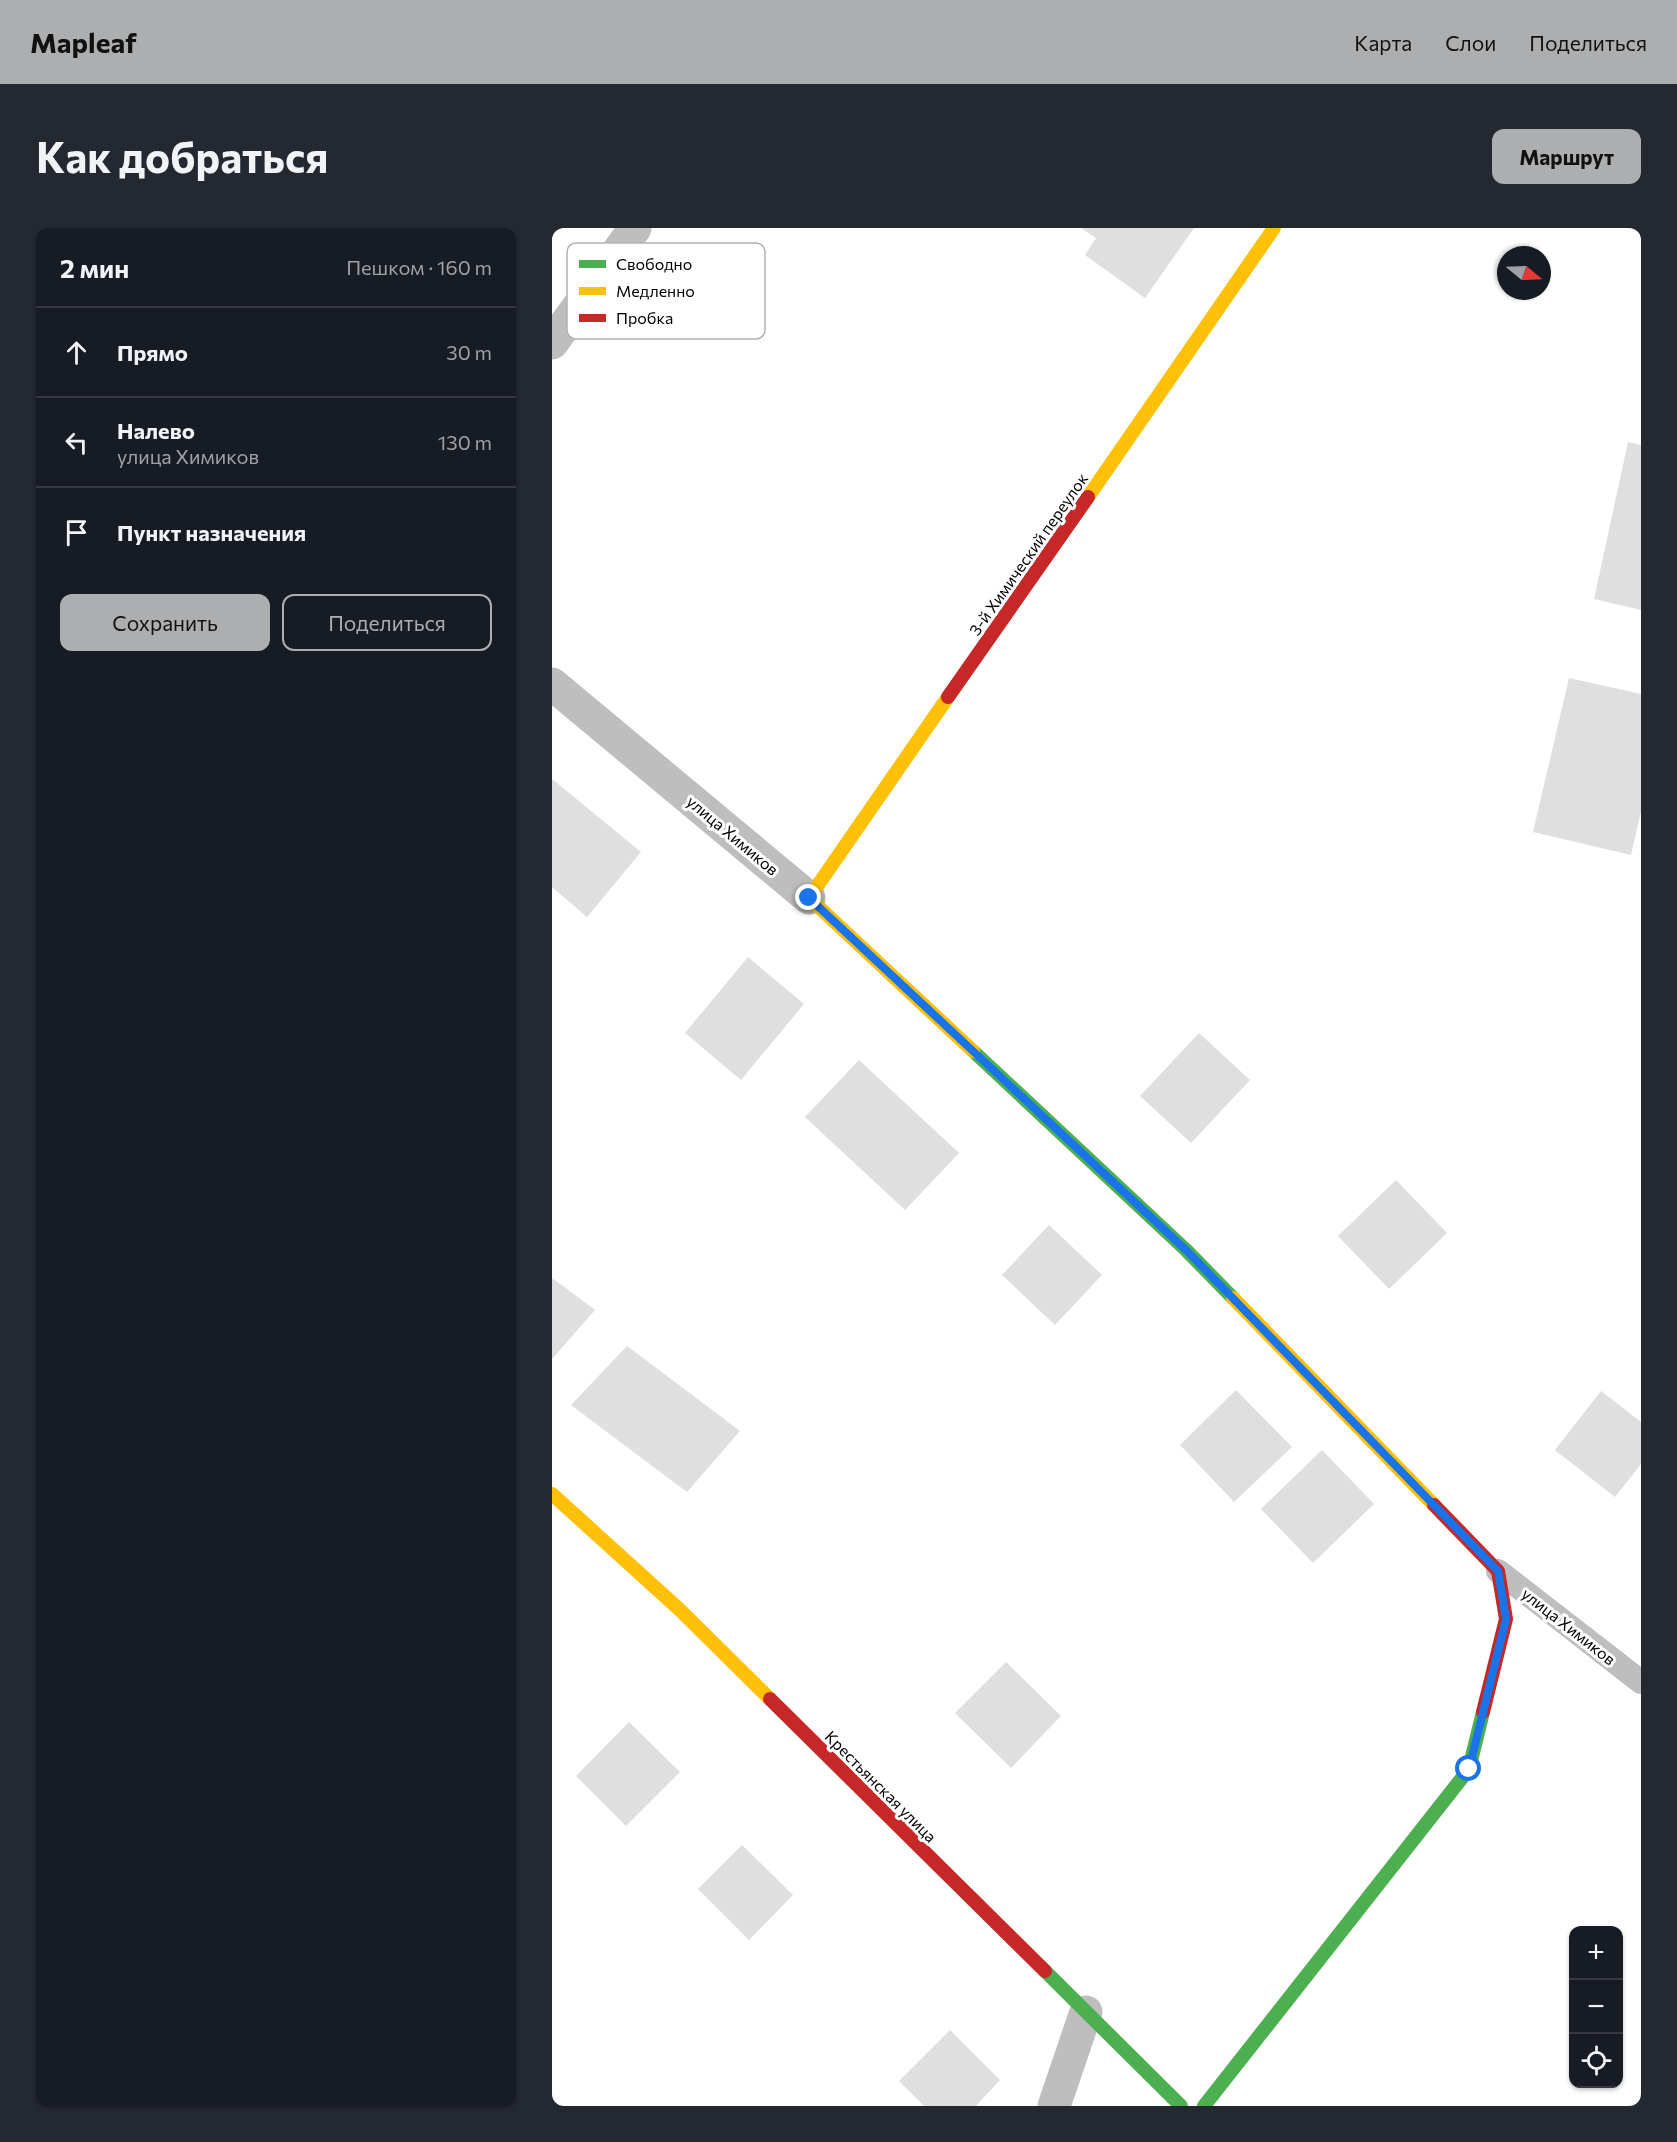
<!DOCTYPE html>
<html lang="ru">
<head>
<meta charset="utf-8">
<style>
	body { margin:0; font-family:Commissioner,sans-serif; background:#242831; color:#f1f3f6 }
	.controls { position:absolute; right:18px; bottom:18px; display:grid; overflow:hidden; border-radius:12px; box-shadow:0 2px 4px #0004 }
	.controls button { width:54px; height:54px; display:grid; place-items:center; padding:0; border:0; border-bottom:2px solid #363941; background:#171b24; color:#f1f3f6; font:30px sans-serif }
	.compass { position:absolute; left:945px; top:18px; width:54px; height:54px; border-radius:50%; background:#171b24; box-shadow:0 2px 4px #0004; rotate:109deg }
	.stop { position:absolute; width:18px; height:18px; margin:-14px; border:4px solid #1a73e8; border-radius:50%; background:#fff }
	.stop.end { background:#1a73e8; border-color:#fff; box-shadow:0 2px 6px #0008 }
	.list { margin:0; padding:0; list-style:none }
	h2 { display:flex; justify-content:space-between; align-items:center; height:78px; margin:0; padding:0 24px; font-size:26px }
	h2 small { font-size:20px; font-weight:400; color:#9ea1a6 }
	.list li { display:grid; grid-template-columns:39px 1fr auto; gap:18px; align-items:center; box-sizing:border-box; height:90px; padding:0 24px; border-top:2px solid #363941 }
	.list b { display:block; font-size:22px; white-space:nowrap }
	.list p { margin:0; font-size:20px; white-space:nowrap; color:#9ea1a6 }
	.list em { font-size:20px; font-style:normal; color:#9ea1a6 }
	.actions { display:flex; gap:12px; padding:18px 24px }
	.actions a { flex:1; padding:14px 0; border:2px solid #adaeaf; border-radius:12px; text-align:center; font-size:21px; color:#adaeaf }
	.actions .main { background:#adaeaf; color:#111 }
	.icon { flex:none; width:33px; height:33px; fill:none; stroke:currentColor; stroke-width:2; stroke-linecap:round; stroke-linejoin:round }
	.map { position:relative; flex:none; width:1089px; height:1878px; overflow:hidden; border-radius:12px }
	header { display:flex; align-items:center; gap:36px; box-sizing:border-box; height:84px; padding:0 30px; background:#adaeaf; color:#111 }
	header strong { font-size:28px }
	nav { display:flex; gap:33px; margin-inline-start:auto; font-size:21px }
	.intro { display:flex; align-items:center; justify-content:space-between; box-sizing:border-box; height:144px; padding:0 36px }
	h1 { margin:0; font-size:42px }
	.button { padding:15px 27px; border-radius:12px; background:#adaeaf; color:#111; font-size:21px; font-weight:700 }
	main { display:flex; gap:36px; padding:0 36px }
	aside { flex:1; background:#171b24; border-radius:12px; box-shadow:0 2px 4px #0004 }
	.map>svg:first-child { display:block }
	.building { fill:#dfdfdf }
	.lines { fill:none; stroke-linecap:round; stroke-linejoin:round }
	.lane { stroke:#bebebe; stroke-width:24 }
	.street { stroke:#bebebe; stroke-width:33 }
	.fast { stroke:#4caf50; stroke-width:14 }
	.slow { stroke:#ffc107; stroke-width:14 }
	.jam { stroke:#c62828; stroke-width:14 }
	.route { stroke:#1a73e8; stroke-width:8 }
	.labels { text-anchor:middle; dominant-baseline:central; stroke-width:6; stroke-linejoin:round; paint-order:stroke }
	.street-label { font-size:16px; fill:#000; stroke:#fff }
	.key { fill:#fff; stroke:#b2b2b2; stroke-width:1.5 }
	.key-label { font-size:16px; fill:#000 }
</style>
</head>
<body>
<header>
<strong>Mapleaf</strong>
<nav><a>Карта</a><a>Слои</a><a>Поделиться</a></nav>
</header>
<div class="intro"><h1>Как добраться</h1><a class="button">Маршрут</a></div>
<main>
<aside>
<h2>2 мин<small>Пешком · 160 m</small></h2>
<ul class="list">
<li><svg class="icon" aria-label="ahead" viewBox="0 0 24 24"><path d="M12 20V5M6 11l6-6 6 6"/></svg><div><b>Прямо</b></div><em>30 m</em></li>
<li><svg class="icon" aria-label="left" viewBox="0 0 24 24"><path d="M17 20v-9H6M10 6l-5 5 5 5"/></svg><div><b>Налево</b><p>улица Химиков</p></div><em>130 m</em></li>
<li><svg class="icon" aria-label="arrive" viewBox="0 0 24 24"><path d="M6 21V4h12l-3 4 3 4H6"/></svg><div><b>Пункт назначения</b></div></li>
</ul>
<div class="actions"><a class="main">Сохранить</a><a>Поделиться</a></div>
</aside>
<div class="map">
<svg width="1089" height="1878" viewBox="0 0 1089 1878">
	<rect width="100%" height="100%" fill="#fff"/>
	<g class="building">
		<polygon points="529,0 642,0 593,70 533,27 544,10"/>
		<polygon points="1076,214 1089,217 1089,382 1042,371"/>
		<polygon points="1017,450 1089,466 1089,584 1079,627 981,604"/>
		<polygon points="0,551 89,624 35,689 0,659"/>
		<polygon points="196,729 252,776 189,852 133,805"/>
		<polygon points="647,805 698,852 639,915 588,868"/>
		<polygon points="307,832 407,925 353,982 253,889"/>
		<polygon points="844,952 895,1005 837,1061 786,1008"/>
		<polygon points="497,997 550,1047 503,1097 450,1047"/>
		<polygon points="0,1050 43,1082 0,1131"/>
		<polygon points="75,1118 188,1203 135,1264 19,1177"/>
		<polygon points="684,1162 740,1219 682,1274 628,1217"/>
		<polygon points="1049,1163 1089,1194 1089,1236 1063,1269 1003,1222"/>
		<polygon points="770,1222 822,1276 761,1335 709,1281"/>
		<polygon points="454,1434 509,1488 459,1540 403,1485"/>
		<polygon points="77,1494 128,1544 74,1598 24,1548"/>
		<polygon points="190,1617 241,1667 197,1712 146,1661"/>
		<polygon points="398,1802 448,1852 424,1878 372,1878 347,1853"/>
	</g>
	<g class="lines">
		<polyline class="lane" points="946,1343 1089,1454"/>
		<g class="street">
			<polyline points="0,115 83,0"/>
			<polyline points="0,456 257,670"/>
			<polyline points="502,1878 534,1784"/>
		</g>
		<g class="fast">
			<polyline points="421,823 634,1022 681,1070"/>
			<polyline points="493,1743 629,1878"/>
			<polyline points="652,1878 917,1541 931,1484"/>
		</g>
		<g class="slow">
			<polyline points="536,269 722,0"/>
			<polyline points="396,469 257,670 421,823"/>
			<polyline points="681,1070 882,1277"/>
			<polyline points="0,1266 128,1382 218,1471"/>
		</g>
		<g class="jam">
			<polyline points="396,469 536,269"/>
			<polyline points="882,1277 946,1343 954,1391 931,1484"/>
			<polyline points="218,1471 493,1743"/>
		</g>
	</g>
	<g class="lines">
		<polyline class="route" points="257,670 634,1022 946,1343 954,1391 917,1541"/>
	</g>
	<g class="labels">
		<g class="street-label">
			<text transform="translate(476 326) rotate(-55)">3-й Химический переулок</text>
			<text transform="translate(181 607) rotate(40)">улица Химиков</text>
			<text transform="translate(1017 1398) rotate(38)">улица Химиков</text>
			<text transform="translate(329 1558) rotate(45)">Крестьянская улица</text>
		</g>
	</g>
	<rect x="15" y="15" width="198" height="96" rx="9" class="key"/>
	<rect x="27" y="32" width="27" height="8" fill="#4caf50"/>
	<rect x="27" y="59" width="27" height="8" fill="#ffc107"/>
	<rect x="27" y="86" width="27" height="8" fill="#c62828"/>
	<g class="key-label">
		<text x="64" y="42">Свободно</text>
		<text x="64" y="69">Медленно</text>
		<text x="64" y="96">Пробка</text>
	</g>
</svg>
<div class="controls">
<button>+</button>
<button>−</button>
<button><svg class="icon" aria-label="locate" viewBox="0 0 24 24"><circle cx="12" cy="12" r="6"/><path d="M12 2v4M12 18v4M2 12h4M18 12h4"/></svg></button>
</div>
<svg class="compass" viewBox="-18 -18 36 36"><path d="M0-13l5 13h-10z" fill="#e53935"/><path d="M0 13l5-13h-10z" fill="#9ea1a6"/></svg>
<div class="stop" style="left:917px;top:1541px"></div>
<div class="stop end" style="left:257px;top:670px"></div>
</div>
</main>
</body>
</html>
